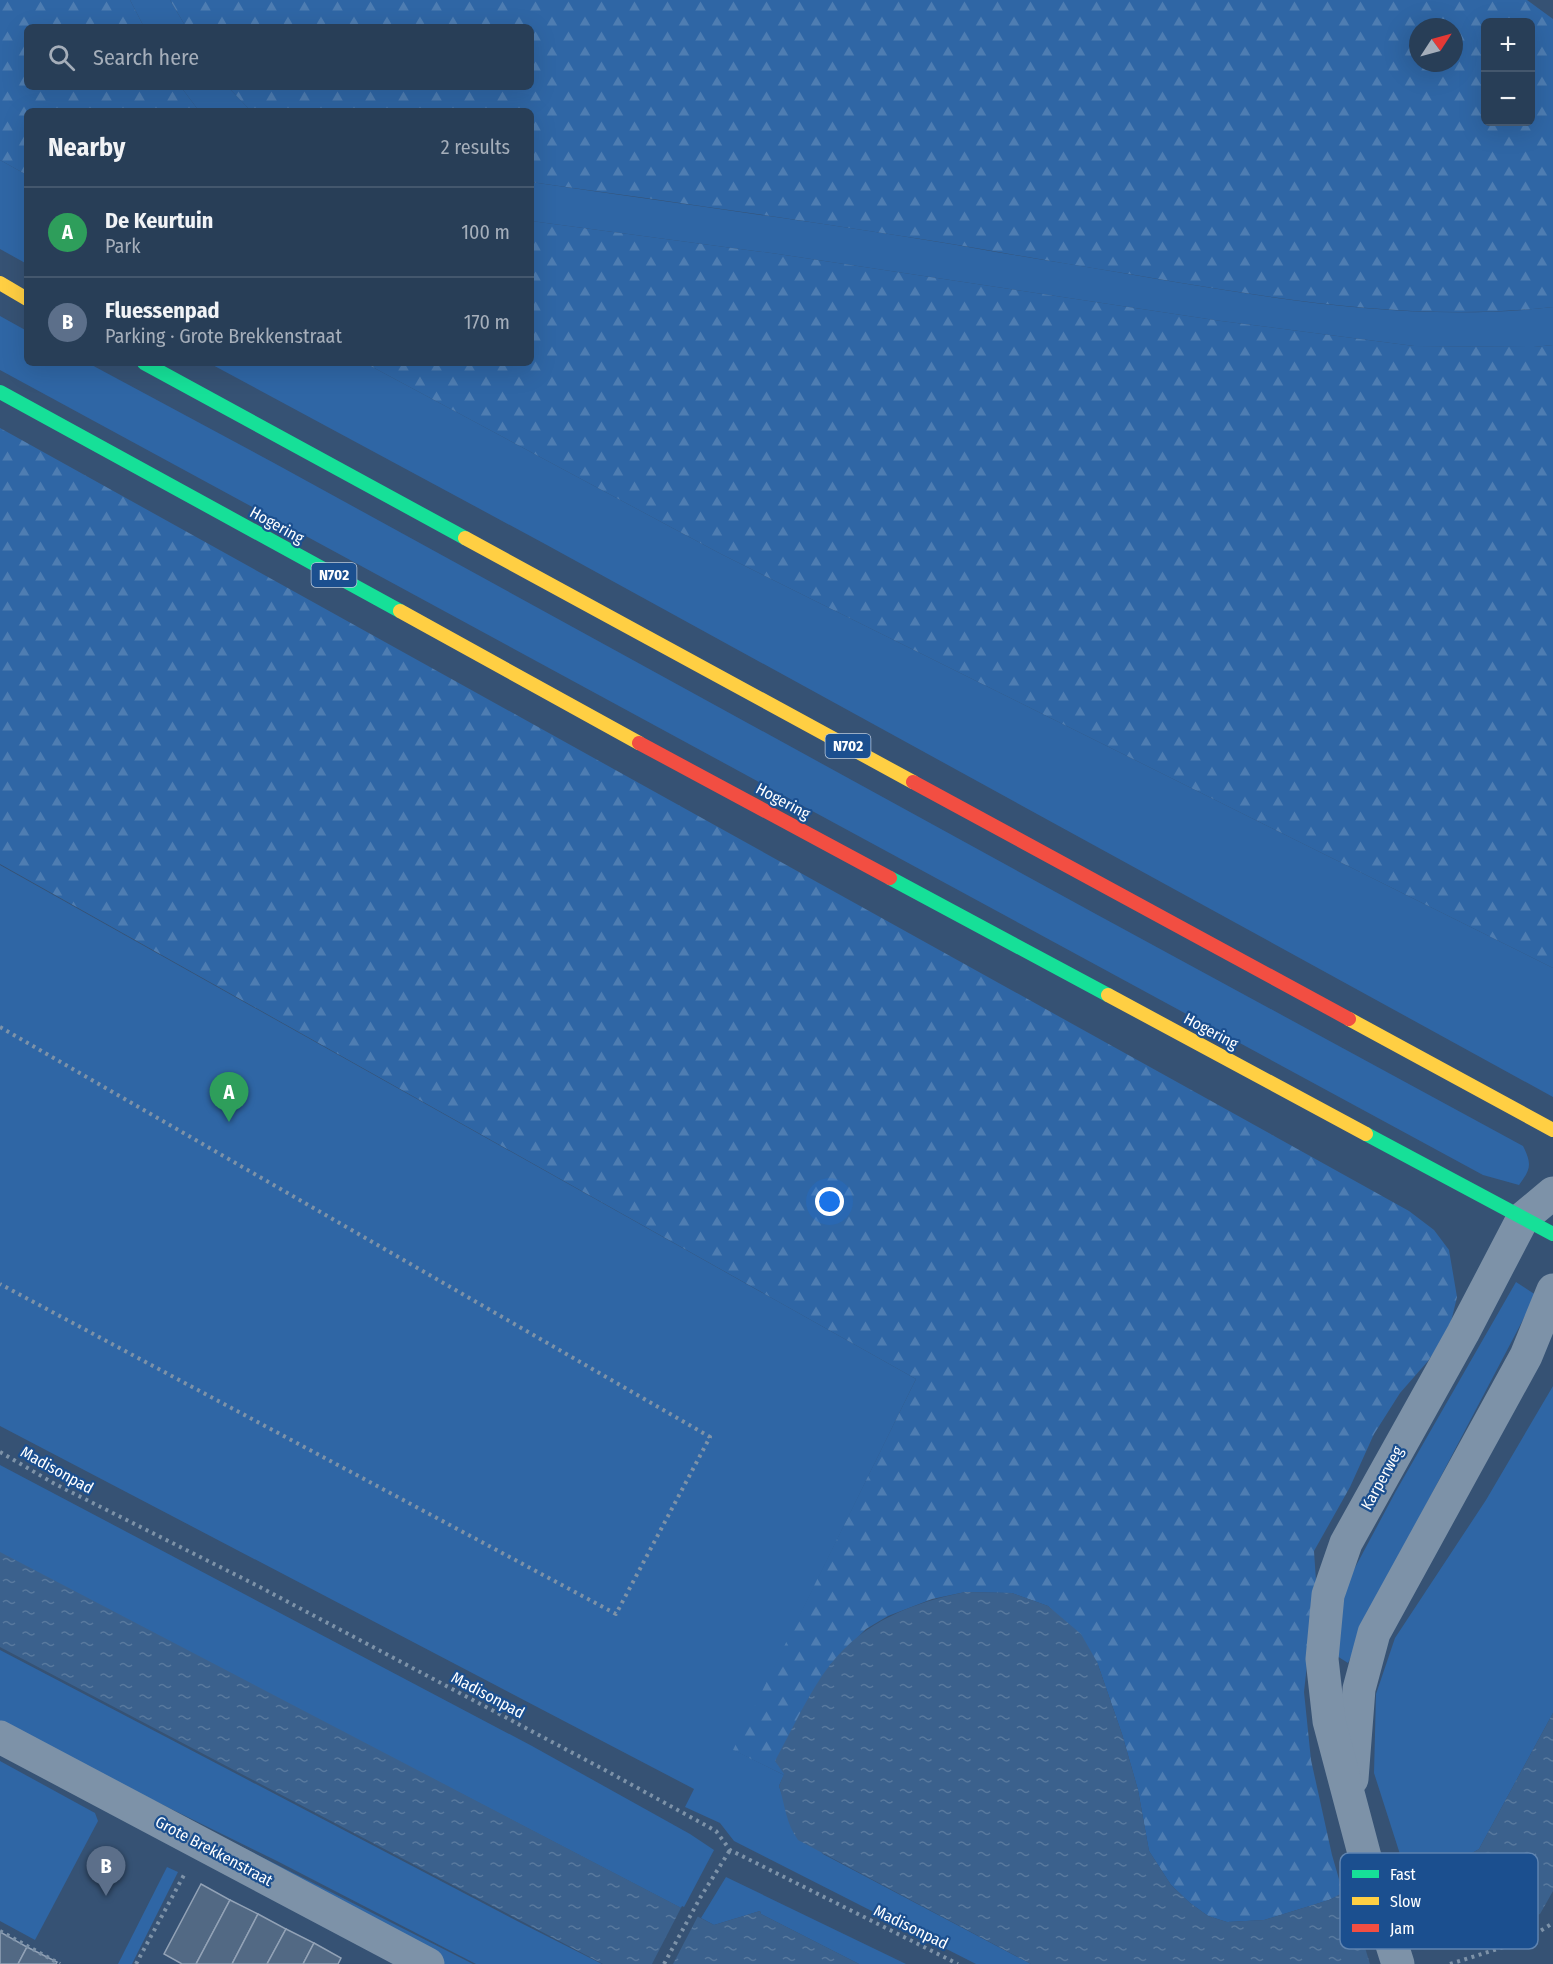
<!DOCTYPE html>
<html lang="en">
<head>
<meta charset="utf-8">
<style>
	body { margin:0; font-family:"Fira Sans Condensed",sans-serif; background:#344961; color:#f1f3f6 }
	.controls { position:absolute; right:18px; top:18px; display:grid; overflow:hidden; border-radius:9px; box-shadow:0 6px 24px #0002 }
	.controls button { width:54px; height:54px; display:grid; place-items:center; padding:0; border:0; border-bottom:2px solid #44576d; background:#283e57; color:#f1f3f6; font:30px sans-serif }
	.compass { position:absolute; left:1409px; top:18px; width:54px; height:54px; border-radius:50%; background:#283e57; box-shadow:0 6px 24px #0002; rotate:54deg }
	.you { position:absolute; left:830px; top:1202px; width:21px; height:21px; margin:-15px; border:4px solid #fff; border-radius:50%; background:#1a73e8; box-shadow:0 0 0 9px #1a73e833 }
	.badge { display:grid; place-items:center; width:39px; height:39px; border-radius:50%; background:#8abfa5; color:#fff; font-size:20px; font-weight:700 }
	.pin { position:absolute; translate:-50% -50px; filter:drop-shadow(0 2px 3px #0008) }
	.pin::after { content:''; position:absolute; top:32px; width:21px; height:18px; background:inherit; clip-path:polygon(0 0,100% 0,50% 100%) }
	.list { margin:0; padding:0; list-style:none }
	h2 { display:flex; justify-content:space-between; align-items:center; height:78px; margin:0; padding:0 24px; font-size:26px }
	h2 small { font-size:20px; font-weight:400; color:#a5aeba }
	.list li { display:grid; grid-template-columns:39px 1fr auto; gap:18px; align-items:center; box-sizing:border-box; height:90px; padding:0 24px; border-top:2px solid #44576d }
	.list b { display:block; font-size:22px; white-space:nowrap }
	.list p { margin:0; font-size:20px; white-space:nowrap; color:#a5aeba }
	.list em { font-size:20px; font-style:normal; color:#a5aeba }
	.icon { flex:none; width:33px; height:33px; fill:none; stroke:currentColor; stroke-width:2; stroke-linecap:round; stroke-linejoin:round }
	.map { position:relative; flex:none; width:1553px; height:1964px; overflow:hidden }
	.search { position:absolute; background:#283e57; box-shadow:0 6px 24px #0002; left:24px; top:24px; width:510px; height:66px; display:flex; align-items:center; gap:15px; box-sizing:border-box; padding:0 21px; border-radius:9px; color:#a5aeba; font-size:22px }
	.panel { position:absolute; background:#283e57; box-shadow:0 6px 24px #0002; left:24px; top:108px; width:510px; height:258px; border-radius:9px }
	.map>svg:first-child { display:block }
	.green { fill:#2f66a5 }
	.forest { fill:url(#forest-firs); fill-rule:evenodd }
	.water { fill:url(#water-ripples) }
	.pier { fill:#365274 }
	.building { fill:#526984; stroke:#92a2b6; stroke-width:1.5 }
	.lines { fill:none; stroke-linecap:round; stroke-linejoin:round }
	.path { stroke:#7d92a8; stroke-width:4; stroke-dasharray:3 4.5; stroke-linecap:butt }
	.street { stroke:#7d92a8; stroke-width:33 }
	.fast { stroke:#16e098; stroke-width:14 }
	.slow { stroke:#ffcf43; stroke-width:14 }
	.jam { stroke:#f24e42; stroke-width:14 }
	.labels { text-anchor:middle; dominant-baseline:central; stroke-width:4.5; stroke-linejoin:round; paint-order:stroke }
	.shield { fill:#1b4f8f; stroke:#bbcadd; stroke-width:1.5 }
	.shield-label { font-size:15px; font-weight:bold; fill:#fff }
	.street-label { font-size:16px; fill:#fff; stroke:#1b4f8f }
	.key { fill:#1b4f8f; stroke:#5f84b1; stroke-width:1.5 }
	.key-label { font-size:16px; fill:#fff }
</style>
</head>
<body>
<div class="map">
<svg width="1553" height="1964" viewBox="0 0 1553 1964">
	<defs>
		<pattern id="forest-firs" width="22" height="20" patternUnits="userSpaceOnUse" patternTransform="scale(1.5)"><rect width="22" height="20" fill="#2f66a5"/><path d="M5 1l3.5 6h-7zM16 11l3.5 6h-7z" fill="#4e7db2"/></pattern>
		<pattern id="water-ripples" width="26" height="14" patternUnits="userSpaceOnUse" patternTransform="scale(1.5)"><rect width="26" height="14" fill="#3b618d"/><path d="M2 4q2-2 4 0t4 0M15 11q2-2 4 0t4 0" fill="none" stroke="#58799e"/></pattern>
	</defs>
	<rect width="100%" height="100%" fill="#365274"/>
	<g class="green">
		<polygon points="130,0 170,0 186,27 144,27"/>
		<polygon points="181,87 228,87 251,111 199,111"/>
		<polygon points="0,160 27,175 27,264 0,249"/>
		<path d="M531,182C652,200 774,216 895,235C954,244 1011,255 1069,264C1229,290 1391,326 1553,307V345L1534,347L1414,346L1221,321L778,254L531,221Z"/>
		<path d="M0,316L27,331V363H88L274,463L1094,913L1523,1146C1532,1164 1531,1169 1519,1185L1483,1175L0,370Z"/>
		<polygon points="209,363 365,363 721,554 1553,968 1553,1097 545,544"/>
		<polygon points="0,865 916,1379 734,1750 784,1775 779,1786 786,1806 823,1854 1031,1964 976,1964 734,1841 720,1823 685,1807 694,1789 0,1426"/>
		<polygon points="1516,1282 1536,1295 1407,1541 1348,1663 1337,1656 1343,1590 1396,1491"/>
		<polygon points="1553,1386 1553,1713 1479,1849 1462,1859 1406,1873 1374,1773 1376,1694 1395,1638 1486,1500"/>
		<polygon points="0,1465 532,1746 690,1834 714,1850 683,1909 0,1554"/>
		<polygon points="0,1650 521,1923 602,1964 476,1964 277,1861 25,1737 473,1964 445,1964 0,1727"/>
		<polygon points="0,1761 95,1813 98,1821 35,1940 0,1921"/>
		<polygon points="167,1867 178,1872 132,1964 118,1964"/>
		<polygon points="726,1877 906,1964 859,1964 761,1914 760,1911 714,1925 701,1918"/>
	</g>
	<g class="forest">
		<polygon points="0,0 130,0 144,27 27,27 27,87 181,87 199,111 27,111 27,175 0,160"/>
		<path d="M170,0H1527L1553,19V307C1394,325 1236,291 1080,266C1018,256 957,244 895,235C774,216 653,199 531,182V111H251L228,87H531V27H186ZM1486,22H1530V122H1486ZM1418,27H1454V63H1418Z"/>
		<polygon points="531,221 778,254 1221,321 1414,346 1534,347 1553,345 1553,968 721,554 365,363 531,363"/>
		<polygon points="0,428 1409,1211 1434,1230 1449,1250 1457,1297 1449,1330 1428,1361 1400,1393 1374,1434 1350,1487 1314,1551 1316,1581 1304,1692 1311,1760 1332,1855 1343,1893 1329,1900 1264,1920 1227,1922 1208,1916 1190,1903 1171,1885 1149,1851 1138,1790 1122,1734 1097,1662 1062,1620 1048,1606 1012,1593 965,1592 932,1599 888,1616 866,1629 830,1665 784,1775 733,1750 916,1379 0,864"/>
	</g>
	<g class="water">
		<polygon points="0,1552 714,1925 760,1911 761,1914 859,1964 603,1964 0,1647"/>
		<path d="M965,1592L1012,1593L1048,1606L1081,1634L1097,1662L1122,1734L1138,1790L1149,1851L1171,1885L1190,1903L1208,1916L1227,1922L1264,1920L1329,1900L1361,1884L1462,1859L1479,1849L1553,1713V1891L1540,1914L1383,1959L1375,1964H1031L798,1840C786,1824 785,1805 779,1786L784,1774L775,1761C791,1732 810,1690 830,1665C864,1621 913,1603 965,1592Z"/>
	</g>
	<g class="pier">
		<polygon points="1401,1871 1424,1950 1381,1964 1370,1964 1347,1888 1360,1882"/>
		<polygon points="682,1906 699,1914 673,1964 652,1964"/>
	</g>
	<g class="building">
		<polygon points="201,1884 230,1900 196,1964 182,1964 164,1954"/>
		<polygon points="230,1900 258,1914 232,1964 196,1964"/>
		<polygon points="258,1914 286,1929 267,1964 232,1964"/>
		<polygon points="286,1929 314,1943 303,1964 267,1964"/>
		<polygon points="0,1932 27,1947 18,1964 0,1964"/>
		<polygon points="314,1943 341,1958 338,1964 303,1964"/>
		<polygon points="27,1947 57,1962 56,1964 18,1964"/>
	</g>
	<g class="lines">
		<g class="path">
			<polyline points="0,1027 710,1437 616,1614 0,1284"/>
			<polyline points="0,1452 55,1484 256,1585 603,1769 716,1831 730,1850 958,1964"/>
			<polyline points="0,1931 60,1964"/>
			<polyline points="136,1964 184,1875"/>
			<polyline points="664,1964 700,1898 730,1850"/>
			<polyline points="1450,1964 1526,1940 1553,1923"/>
		</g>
		<g class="street">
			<polyline points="0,1737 428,1964"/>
			<polyline points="1352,1779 1359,1689 1374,1633 1526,1356 1553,1290"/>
			<polyline points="1398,1964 1369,1872 1329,1721 1322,1659 1328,1595 1346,1543 1463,1333 1523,1218 1553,1193"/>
		</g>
		<g class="fast">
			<polyline points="144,363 465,538"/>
			<polyline points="0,392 400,611"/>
			<polyline points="890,878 1108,995"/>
			<polyline points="1366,1134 1553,1234"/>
		</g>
		<g class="slow">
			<polyline points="0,283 27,299"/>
			<polyline points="465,538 913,782"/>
			<polyline points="400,611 639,743"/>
			<polyline points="1108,995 1366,1134"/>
			<polyline points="1349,1019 1553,1130"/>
		</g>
		<g class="jam">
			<polyline points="639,743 890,878"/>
			<polyline points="913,782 1349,1019"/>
		</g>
	</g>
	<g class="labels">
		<g class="shield">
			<rect x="311.5" y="563" width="45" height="24" rx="4.5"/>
			<rect x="825.5" y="734" width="45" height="24" rx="4.5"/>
		</g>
		<g class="shield-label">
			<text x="334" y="575">N702</text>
			<text x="848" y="746">N702</text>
		</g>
		<g class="street-label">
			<text transform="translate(277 525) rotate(29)">Hogering</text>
			<text transform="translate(783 801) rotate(28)">Hogering</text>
			<text transform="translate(1211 1031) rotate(28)">Hogering</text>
			<text transform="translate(57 1470) rotate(29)">Madisonpad</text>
			<text transform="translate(1382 1478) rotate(-61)">Karperweg</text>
			<text transform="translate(488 1695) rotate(28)">Madisonpad</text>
			<text transform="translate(214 1851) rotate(28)">Grote Brekkenstraat</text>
			<text transform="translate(911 1927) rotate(26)">Madisonpad</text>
		</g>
	</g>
	<rect x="1340" y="1853" width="198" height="96" rx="9" class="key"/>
	<rect x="1352" y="1870" width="27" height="8" fill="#16e098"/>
	<rect x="1352" y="1897" width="27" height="8" fill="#ffcf43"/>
	<rect x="1352" y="1924" width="27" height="8" fill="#f24e42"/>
	<g class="key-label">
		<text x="1390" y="1880">Fast</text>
		<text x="1390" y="1907">Slow</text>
		<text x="1390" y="1934">Jam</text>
	</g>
</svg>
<div class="controls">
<button>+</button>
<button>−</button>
</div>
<svg class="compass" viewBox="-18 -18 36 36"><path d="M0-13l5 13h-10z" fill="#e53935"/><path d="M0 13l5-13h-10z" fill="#a5aeba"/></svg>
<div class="you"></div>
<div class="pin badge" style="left:229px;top:1122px;background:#2e9e5b">A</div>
<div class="pin badge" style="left:106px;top:1896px;background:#5c6f8a">B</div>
<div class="search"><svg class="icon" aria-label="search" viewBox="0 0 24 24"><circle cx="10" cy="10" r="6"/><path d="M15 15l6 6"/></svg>Search here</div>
<section class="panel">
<h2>Nearby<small>2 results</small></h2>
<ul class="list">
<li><span class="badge" style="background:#2e9e5b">A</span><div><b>De Keurtuin</b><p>Park</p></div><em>100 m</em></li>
<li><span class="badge" style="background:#5c6f8a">B</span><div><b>Fluessenpad</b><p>Parking · Grote Brekkenstraat</p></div><em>170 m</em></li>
</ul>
</section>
</div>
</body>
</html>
